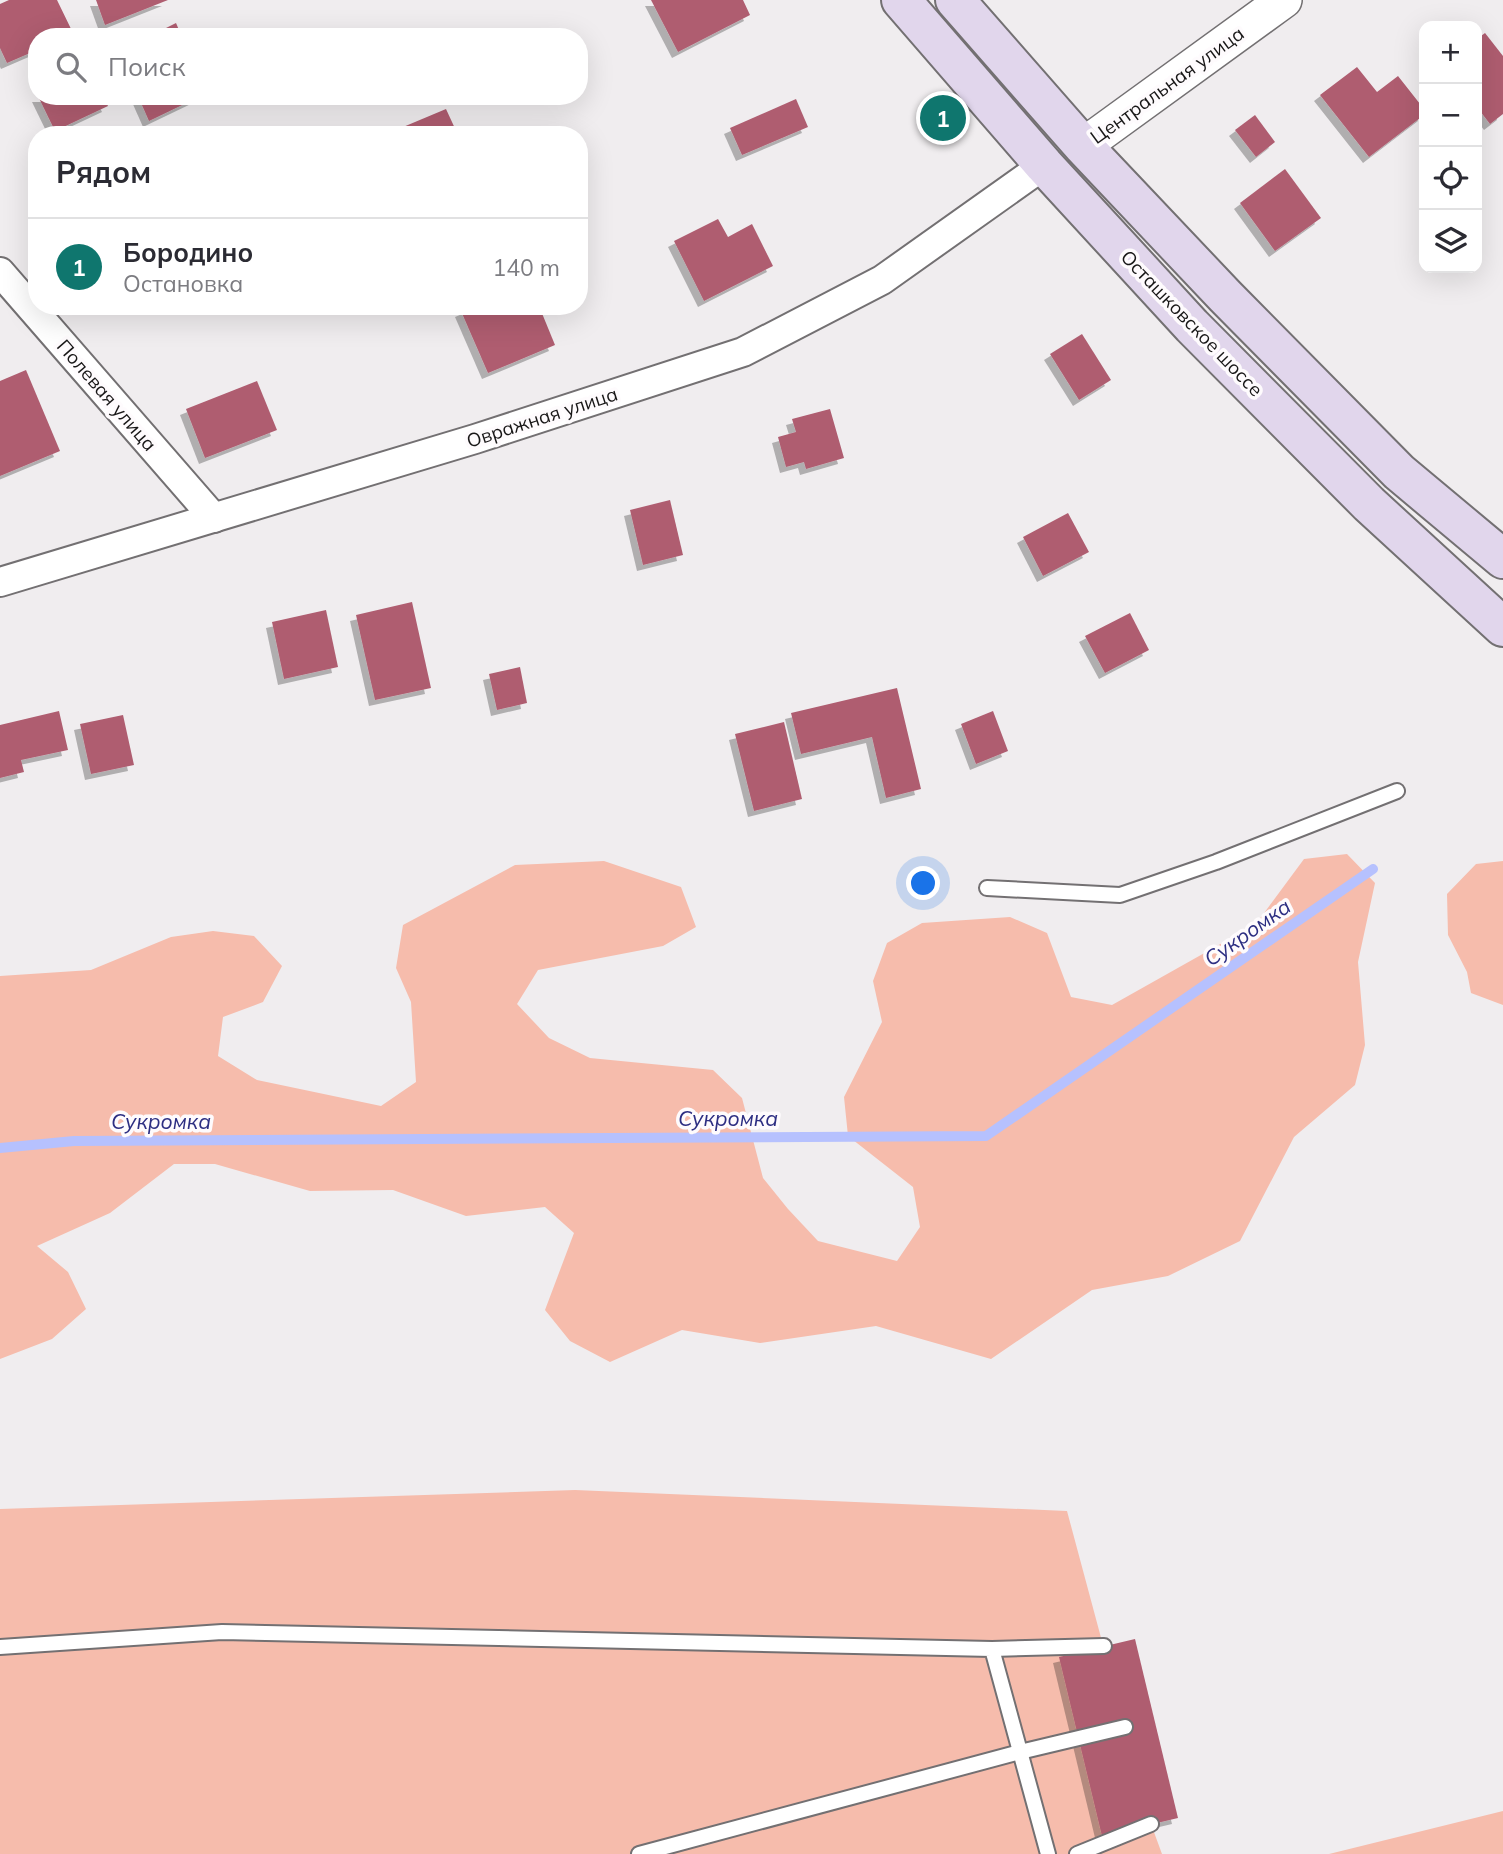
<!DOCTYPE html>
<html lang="ru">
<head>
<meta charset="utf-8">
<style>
	body { margin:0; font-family:Mulish,sans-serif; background:#f2f2f3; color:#2b2b33 }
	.controls { position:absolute; right:21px; top:21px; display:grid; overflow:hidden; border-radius:14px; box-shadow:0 7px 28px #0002 }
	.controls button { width:63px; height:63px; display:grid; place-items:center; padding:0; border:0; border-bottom:2px solid #e1e1e2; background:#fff; color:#2b2b33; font:35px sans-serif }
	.you { position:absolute; left:924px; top:884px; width:24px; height:24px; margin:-18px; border:5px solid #fff; border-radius:50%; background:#1a73e8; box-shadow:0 0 0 10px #1a73e833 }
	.badge { display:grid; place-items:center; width:46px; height:46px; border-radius:50%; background:#0f766e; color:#fff; font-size:23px; font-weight:700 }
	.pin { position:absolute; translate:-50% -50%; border:4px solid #fff; box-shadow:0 2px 7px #0006 }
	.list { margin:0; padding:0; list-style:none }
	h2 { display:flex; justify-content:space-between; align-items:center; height:91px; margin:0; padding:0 28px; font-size:30px }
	h2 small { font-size:23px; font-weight:400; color:#7c7c81 }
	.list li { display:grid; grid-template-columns:46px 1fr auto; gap:21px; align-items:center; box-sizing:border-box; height:98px; padding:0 28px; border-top:2px solid #e1e1e2 }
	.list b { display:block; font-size:26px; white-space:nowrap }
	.list p { margin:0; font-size:23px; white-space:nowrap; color:#7c7c81 }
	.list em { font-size:23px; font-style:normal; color:#7c7c81 }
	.icon { flex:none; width:38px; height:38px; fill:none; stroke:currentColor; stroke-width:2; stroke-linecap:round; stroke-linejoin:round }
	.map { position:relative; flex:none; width:1503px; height:1854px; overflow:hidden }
	.search { position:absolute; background:#fff; box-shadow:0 7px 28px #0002; left:28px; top:28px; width:560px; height:77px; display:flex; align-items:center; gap:18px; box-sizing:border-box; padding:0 24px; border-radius:28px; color:#7c7c81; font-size:26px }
	.panel { position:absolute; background:#fff; box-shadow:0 7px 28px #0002; left:28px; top:126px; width:560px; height:189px; border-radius:28px }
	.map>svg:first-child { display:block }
	.green { fill:#f6bcac }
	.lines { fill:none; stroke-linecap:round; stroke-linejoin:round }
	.stream { stroke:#b6c1fe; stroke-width:10 }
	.building { fill:#af5d70; filter:url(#shadow) }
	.service-casing { stroke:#737072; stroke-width:18 }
	.minor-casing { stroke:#737072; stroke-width:32 }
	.tertiary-casing { stroke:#737072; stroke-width:38 }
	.secondary-casing { stroke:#737072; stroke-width:42 }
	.service { stroke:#fff; stroke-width:14 }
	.minor { stroke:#fff; stroke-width:28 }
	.tertiary { stroke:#fff; stroke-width:35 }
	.secondary { stroke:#e1d6ec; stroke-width:38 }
	.labels { text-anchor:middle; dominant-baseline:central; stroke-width:7; stroke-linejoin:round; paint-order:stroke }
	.street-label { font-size:19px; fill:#181717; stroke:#fefbfd }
	.water-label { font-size:21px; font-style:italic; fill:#2d2e82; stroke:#fefbfd }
</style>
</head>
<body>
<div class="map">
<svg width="1503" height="1854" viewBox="0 0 1503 1854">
	<defs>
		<filter id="shadow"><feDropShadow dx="-6" dy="6" stdDeviation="0" flood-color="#0004"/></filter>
	</defs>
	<rect width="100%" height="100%" fill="#f0edef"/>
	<g class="green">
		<polygon points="1347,854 1375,883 1358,962 1365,1045 1355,1085 1294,1137 1240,1241 1168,1276 1092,1290 991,1359 876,1326 760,1343 682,1330 610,1362 570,1341 545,1310 574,1233 545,1207 466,1216 393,1190 310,1191 215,1164 174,1164 110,1213 37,1246 68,1272 86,1309 52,1339 0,1359 0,976 91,970 171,937 213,931 254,936 282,966 263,1002 223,1017 218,1056 257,1080 381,1106 416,1082 411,1002 396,968 403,925 515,865 604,861 681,887 696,927 663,946 538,970 517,1004 549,1038 590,1058 713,1070 742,1098 763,1178 788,1209 818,1241 897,1261 920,1227 913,1187 848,1136 844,1097 882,1022 873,981 887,943 922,923 1010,917 1047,933 1071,997 1112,1005 1256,924 1304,859"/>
		<polygon points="1503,861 1503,1005 1471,993 1467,972 1448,935 1447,894 1476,864"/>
		<polygon points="575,1490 1067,1511 1151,1824 1162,1854 0,1854 0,1509"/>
		<polygon points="1503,1811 1503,1854 1329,1854"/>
	</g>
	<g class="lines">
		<polyline class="stream" points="0,1148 74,1141 986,1136 1373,869"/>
	</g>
	<g class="building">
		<polygon points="9,0 57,0 73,33 65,37 37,37 37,50 7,63 0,48 0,4"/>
		<polygon points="96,0 168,0 105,25"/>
		<polygon points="651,0 743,0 750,15 678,52"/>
		<polygon points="176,23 182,37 148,37"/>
		<polygon points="1485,33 1503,56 1503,114 1490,124 1477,107 1477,39"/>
		<polygon points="1357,67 1377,92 1398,76 1424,109 1424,115 1369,157 1320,95"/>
		<polygon points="38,96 103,96 108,106 55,131"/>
		<polygon points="138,96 201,96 149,121"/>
		<polygon points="796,99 808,127 742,155 730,128"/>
		<polygon points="446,109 458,135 384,135"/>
		<polygon points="1255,115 1275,142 1256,157 1235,130"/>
		<polygon points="1285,169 1321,218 1275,251 1240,203"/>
		<polygon points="718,219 728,237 752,224 773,266 704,301 674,241"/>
		<polygon points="473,306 539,306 555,345 488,373 461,311"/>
		<polygon points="1082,334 1111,380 1079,400 1050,354"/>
		<polygon points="26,370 60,451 0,476 0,381"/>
		<polygon points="257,381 277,430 205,458 186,409"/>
		<polygon points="830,409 844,458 806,469 804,462 786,467 778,437 796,432 792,419"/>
		<polygon points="670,500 683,555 643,565 630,510"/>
		<polygon points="1068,513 1089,552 1043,576 1023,537"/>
		<polygon points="412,602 431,688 375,700 356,615"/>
		<polygon points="326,610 338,667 284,679 272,622"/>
		<polygon points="1130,613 1149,650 1105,673 1085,636"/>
		<polygon points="520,667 527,703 497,710 489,674"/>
		<polygon points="897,688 921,789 886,798 872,737 801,754 791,713"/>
		<polygon points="59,711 68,750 21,760 24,772 0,778 0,725"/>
		<polygon points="993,711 1008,751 976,764 961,724"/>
		<polygon points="123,715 134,765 91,774 80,724"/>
		<polygon points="784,722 802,799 754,811 735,734"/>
		<polygon points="1135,1639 1178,1818 1102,1836 1059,1657"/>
	</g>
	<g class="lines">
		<g class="service-casing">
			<g id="service">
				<polyline points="987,888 1120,895 1216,862 1397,791"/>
				<polyline points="0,1647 222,1632 992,1649 1048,1854"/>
				<polyline points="992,1649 1104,1646"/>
				<polyline points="639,1854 1020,1752 1125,1727"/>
				<polyline points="1077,1854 1151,1824"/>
			</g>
		</g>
		<g class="minor-casing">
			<g id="minor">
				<polyline points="0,272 214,518"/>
				<polyline points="0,582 475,439 743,352 882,280 1044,165"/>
			</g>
		</g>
		<g class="tertiary-casing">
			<polyline id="tertiary" points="1083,146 1284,0"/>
		</g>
		<g class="secondary-casing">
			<g id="secondary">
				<polyline points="901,0 1044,165 1192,326 1369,504 1503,627"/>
				<polyline points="955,0 1083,146 1225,296 1399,472 1503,559"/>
			</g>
		</g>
		<use href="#service" class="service"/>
		<use href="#minor" class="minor"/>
		<use href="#tertiary" class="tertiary"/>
		<use href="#secondary" class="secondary"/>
	</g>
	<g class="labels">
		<g class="street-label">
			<text transform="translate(1167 85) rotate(-36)">Центральная улица</text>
			<text transform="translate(1192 323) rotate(46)">Осташковское шоссе</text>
			<text transform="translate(107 395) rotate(49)">Полевая улица</text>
			<text transform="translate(542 417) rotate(-18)">Овражная улица</text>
		</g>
		<g class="water-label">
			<text transform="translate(1247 932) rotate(-35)">Сукромка</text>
			<text x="728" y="1118">Сукромка</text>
			<text x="161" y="1121">Сукромка</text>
		</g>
	</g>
</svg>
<div class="controls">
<button>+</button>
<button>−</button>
<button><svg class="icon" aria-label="locate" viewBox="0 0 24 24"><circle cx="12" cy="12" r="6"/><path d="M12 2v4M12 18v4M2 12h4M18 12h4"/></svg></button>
<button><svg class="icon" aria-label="layers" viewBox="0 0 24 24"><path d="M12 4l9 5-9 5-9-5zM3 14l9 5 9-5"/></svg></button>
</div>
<div class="you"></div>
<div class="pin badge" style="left:943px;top:118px">1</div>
<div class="search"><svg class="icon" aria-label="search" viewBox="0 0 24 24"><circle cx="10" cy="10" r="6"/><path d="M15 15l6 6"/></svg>Поиск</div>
<section class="panel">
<h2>Рядом<small></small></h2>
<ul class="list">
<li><span class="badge">1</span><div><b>Бородино</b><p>Остановка</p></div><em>140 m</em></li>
</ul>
</section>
</div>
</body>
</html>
